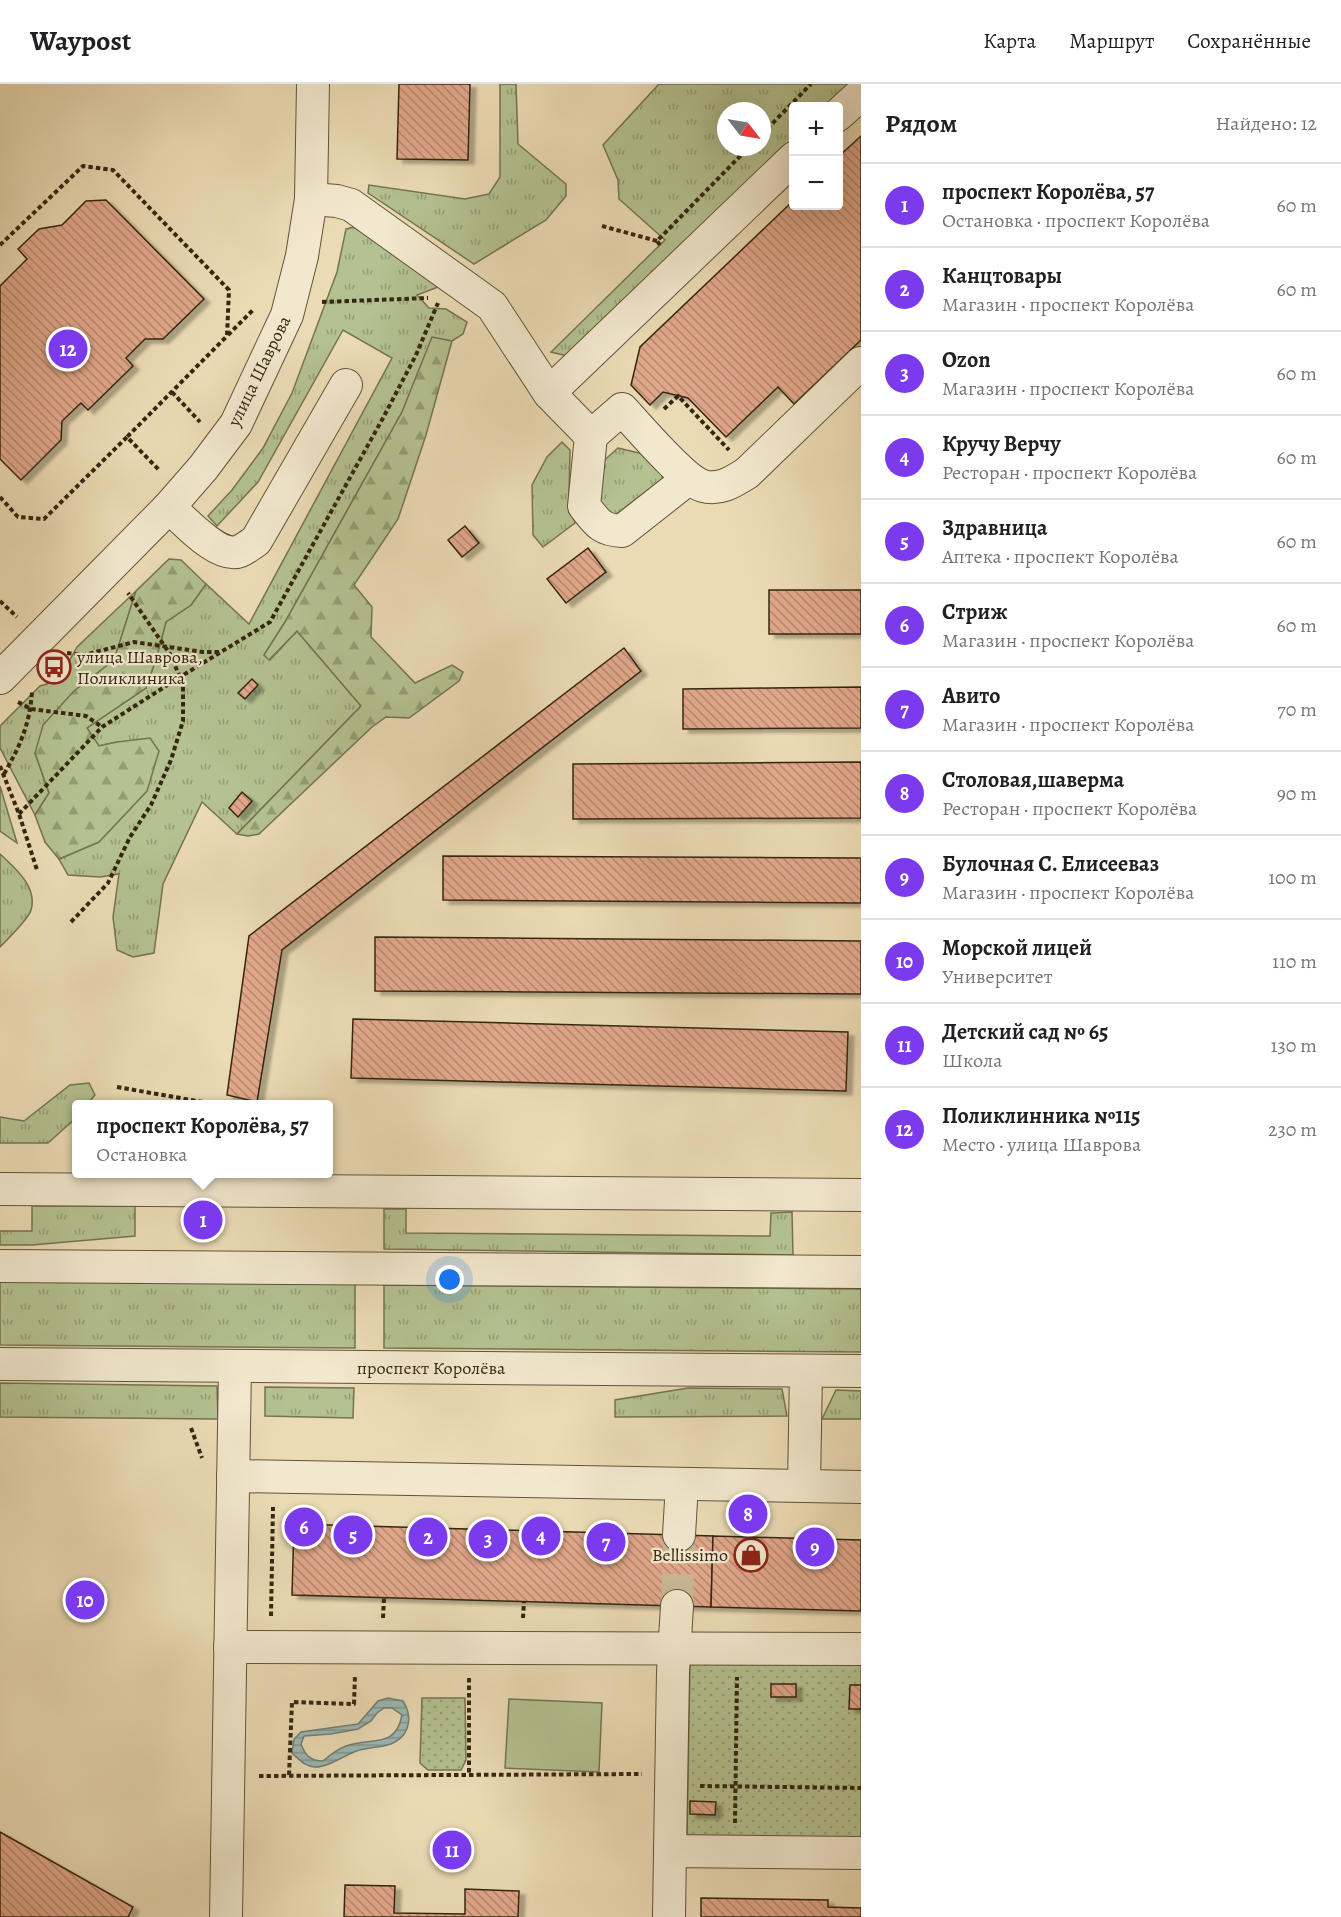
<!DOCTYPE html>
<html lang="ru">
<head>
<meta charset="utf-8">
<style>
	body { margin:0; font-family:Alegreya,serif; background:#f2f2f2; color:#202124 }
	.controls { position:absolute; right:18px; top:18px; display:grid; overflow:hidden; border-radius:6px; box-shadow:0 6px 24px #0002 }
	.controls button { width:54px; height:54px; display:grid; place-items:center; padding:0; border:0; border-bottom:2px solid #e0e0e0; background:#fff; color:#202124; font:30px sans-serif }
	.compass { position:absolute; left:717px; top:18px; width:54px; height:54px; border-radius:50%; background:#fff; box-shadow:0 6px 24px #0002; rotate:121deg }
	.you { position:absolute; left:450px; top:1196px; width:21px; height:21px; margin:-15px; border:4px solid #fff; border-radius:50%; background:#1a73e8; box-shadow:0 0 0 9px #1a73e833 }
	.badge { display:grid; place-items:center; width:39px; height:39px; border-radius:50%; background:#7c3aed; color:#fff; font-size:20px; font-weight:700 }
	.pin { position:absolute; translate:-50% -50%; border:3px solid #fff; box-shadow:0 2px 6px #0006 }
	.popup { position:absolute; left:72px; top:1016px; width:261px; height:78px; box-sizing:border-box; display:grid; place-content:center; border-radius:6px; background:#fff; filter:drop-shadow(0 2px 4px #0005); font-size:20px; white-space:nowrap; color:#757577 }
	.popup b { font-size:22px; color:#202124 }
	.popup::after { content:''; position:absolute; left:50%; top:100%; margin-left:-12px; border:12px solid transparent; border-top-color:#fff }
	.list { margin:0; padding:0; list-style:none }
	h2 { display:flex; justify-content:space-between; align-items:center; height:78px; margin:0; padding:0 24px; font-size:26px }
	h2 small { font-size:20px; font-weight:400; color:#757577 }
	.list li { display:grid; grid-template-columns:39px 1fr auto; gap:18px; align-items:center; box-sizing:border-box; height:84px; padding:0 24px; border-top:2px solid #e0e0e0 }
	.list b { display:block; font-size:22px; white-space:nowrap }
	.list p { margin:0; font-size:20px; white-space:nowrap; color:#757577 }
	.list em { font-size:20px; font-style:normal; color:#757577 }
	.map { position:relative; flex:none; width:861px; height:1833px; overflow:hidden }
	header { display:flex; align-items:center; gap:36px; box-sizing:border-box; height:84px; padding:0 30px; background:#fff; border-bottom:2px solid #e0e0e0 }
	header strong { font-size:28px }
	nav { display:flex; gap:33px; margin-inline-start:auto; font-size:21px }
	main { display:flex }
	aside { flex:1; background:#fff }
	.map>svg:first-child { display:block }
	.grass { fill:url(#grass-tufts); stroke:#747450; stroke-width:1.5; fill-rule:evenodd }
	.forest { fill:url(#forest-firs); stroke:#747450; stroke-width:1.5 }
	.park { fill:url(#park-dots); stroke:#747450; stroke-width:1.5 }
	.garden { fill:#b4c190; stroke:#747450; stroke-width:1.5 }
	.water { fill:url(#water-rules); stroke:#727e74; stroke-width:1.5; fill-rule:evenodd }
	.building { fill:url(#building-back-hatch); stroke:#352611; stroke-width:1.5; filter:url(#shadow) }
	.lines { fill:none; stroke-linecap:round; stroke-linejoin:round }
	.minor-tunnel { stroke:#c7b793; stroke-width:32; stroke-dasharray:32 16; stroke-linecap:butt }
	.minor-casing { stroke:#62533a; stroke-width:34 }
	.path { stroke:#352611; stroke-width:4; stroke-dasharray:4.5 3; stroke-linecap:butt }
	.minor { stroke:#f2e8ce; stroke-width:32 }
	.labels { text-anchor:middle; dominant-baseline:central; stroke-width:4.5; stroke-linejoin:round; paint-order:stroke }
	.street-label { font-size:18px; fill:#352611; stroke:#f2e8ce }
	.poi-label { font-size:18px; fill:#352611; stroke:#f2e8ce; text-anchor:start }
</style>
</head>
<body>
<header>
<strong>Waypost</strong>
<nav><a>Карта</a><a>Маршрут</a><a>Сохранённые</a></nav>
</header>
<main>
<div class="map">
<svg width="861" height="1833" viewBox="0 0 861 1833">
	<defs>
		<pattern id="grass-tufts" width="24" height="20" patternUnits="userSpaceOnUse" patternTransform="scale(1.5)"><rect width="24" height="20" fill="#b4c190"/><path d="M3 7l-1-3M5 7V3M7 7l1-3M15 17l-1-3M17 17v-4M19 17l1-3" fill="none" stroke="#939d74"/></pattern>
		<pattern id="forest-firs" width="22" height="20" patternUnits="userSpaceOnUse" patternTransform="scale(1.5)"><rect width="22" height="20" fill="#b4c190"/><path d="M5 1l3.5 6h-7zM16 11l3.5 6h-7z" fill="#939d74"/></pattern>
		<pattern id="park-dots" width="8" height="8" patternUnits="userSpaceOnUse" patternTransform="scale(1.5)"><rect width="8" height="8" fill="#b4c190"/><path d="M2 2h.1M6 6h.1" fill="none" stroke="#939d74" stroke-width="1.8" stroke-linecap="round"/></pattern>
		<pattern id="water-rules" width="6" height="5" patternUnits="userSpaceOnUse" patternTransform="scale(1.5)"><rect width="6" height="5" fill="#9bb9b6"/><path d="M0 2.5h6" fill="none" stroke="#7f9693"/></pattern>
		<pattern id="building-back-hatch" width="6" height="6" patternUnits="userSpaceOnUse" patternTransform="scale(1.5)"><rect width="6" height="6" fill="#e1a78a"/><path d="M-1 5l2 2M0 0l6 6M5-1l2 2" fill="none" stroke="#b7886f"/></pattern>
		<filter id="shadow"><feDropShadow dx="6" dy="4" stdDeviation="1.5" flood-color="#0004"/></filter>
	</defs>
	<rect width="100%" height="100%" fill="#ebdbb4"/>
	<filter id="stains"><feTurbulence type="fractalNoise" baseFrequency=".00333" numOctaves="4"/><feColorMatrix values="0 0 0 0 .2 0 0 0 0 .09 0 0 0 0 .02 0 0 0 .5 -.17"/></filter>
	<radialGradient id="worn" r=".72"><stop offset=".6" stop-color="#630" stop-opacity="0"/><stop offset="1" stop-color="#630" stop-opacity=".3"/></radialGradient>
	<g class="grass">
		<polygon points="500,0 516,0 518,60 566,100 566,112 546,136 474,180 368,109 369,101 465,115 489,110 500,93"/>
		<path d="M659,0H852L829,22H794L793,56L567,272L551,268L665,156L619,115L618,96L603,61ZM726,27H762V63H726Z"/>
		<polygon points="353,143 380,156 438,203 417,211 429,224 446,225 467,238 463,250 452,257 432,254 402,328 285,538 264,571 270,576 297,547 361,622 237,750 202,718 163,800 154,869 133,873 117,866 113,833 119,790 100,793 68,791 59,775 99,758 117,658 99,662 87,644 146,604 156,575 166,538 191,521 206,500 249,540 392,274 343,246 258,398 217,442 208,432 232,406 263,364 292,309 337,188 346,145"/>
		<polygon points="562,358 570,366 569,415 575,439 543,463 533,451 532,401 547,373"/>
		<polygon points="618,364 643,370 663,382 662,395 614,432 596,418 600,380"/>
		<polygon points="136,507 114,576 73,608 35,669 49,709 35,731 0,664 0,642 40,602 47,600 68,579 77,563"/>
		<polygon points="0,702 17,759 0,747"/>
		<path d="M0,770C15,784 38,803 31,826C29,834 7,856 0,863Z"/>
		<polygon points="89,999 95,1011 88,1020 77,1020 77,1033 48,1059 0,1059 0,1033 24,1037 70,1001"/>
		<polygon points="32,1122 135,1122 135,1152 32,1161 0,1161 0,1147 32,1147"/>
		<polygon points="384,1125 406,1125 406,1149 770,1152 771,1129 792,1128 793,1171 384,1165"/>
		<polygon points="0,1198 355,1200 355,1264 0,1261"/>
		<polygon points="384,1201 861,1205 861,1268 384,1264"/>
		<polygon points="0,1299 217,1302 218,1335 0,1333"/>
		<polygon points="265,1303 354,1304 353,1334 265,1332"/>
		<polygon points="688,1304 782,1305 787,1332 615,1333 615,1316"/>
		<polygon points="836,1306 861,1307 861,1335 822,1335"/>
	</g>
	<g class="forest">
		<polygon points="432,253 452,257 426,351 398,435 354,501 372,523 371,553 415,599 452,581 463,588 459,597 409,634 386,633 372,643 259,750 248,752 237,750 361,622 297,547 269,576 264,571 285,538 402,328"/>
		<polygon points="169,475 181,476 206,500 191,521 166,538 156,575 146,604 87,644 99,662 117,658 150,654 159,667 147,707 99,758 59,775 45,758 35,731 49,709 35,669 43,641 73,608 114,576 136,507"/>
	</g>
	<g class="park">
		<polygon points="861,1575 861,1756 687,1756 690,1579"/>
		<polygon points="422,1614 465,1614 466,1676 461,1686 428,1686 420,1679"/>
	</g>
	<polygon class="garden" points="509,1615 602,1619 599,1688 505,1684"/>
	<path class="water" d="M388,1614L403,1617C412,1631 411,1649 395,1658C383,1665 367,1662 354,1668C342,1673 328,1683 315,1683C304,1682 300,1676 292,1669L294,1655L301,1648L358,1640L378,1617ZM384,1624H392L402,1631C396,1665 371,1653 346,1662C338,1665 330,1671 323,1677C310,1677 305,1671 301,1660L304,1652L331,1650L358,1645L371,1637L377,1629Z"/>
	<g class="building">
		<polygon points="399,0 470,0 468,76 397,75"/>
		<polygon points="861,52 861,256 794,320 778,303 726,353 688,314 663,308 650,321 631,301 640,263 794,116 794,122 838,122 838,73"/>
		<polygon points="106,116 204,215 163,255 145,255 126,274 133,282 88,326 81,319 62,337 61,356 21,396 0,375 0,202 27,175 18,165 39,145 62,141 86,117"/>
		<polygon points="465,442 479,459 462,473 448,456"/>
		<polygon points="588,464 606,488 566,519 547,495"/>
		<rect x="769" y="506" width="92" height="44"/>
		<polygon points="624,564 641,587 282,866 257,1018 227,1011 249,852"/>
		<polygon points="252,595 258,601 245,615 238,609"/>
		<polygon points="861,603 861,644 683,645 683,605"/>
		<polygon points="861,678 861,734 573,735 573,680"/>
		<polygon points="242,708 252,717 238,733 229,724"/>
		<polygon points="443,772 861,774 861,819 443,816"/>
		<polygon points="375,853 861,857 861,910 375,907"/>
		<polygon points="353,935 848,948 846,1007 351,994"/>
		<polygon points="294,1440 713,1452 711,1523 292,1511"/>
		<polygon points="713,1452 861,1456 861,1527 711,1523"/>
		<rect x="771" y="1600" width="25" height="13"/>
		<polygon points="850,1601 861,1601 861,1625 849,1625"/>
		<polygon points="690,1717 716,1718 715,1731 690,1730"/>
		<polygon points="0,1748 133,1823 128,1833 0,1833"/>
		<polygon points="345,1801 395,1802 394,1829 465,1830 465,1805 519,1807 518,1833 344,1833"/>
		<polygon points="701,1814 828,1816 828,1823 861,1824 861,1833 701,1833"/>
	</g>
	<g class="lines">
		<polyline class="minor-tunnel" points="677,1522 679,1451"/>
		<g class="minor-casing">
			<g id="minor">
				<polyline points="838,31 861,10"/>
				<path d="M311,115L337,117L351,121L492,222L549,309L591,352L584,422C597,438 600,446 622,447L688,395"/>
				<polyline points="549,309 794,74"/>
				<path d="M591,352L622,325C639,343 683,396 703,402C720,407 734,397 747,389L861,279"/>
				<path d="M169,423C184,436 219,476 240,467C245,465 251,460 256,457L346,301"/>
				<polyline points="0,594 169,423 203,384 236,340 287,231 302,172 311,115 313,0"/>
				<polyline points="0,1105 861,1111"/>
				<polyline points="0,1182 861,1188"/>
				<polyline points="0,1280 861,1287"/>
				<polyline points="233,1392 861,1403"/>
				<polyline points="804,1402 806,1287"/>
				<polyline points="679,1451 682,1400"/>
				<polyline points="230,1563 861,1565"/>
				<polyline points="670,1767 673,1588 677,1522"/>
				<polyline points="226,1833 235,1282"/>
				<polyline points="669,1833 670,1767 861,1769"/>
			</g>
		</g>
		<g class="path">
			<polyline points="762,50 811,0"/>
			<polyline points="602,142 657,157"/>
			<polyline points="0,161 83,82 113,86 229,206 227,252 127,353"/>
			<polyline points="660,161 657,157 749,63"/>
			<polyline points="322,218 428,214"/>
			<polyline points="228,251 254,225"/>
			<polyline points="172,308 200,338"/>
			<polyline points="664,325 678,312 729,366"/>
			<polyline points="0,413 18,433 44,435 127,353 160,387"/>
			<polyline points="0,517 17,533"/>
			<polyline points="67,569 84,571 134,558 203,568 219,568"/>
			<polyline points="18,618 31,625 86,632 102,643"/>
			<polyline points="0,682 19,730 37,786"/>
			<path d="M4,690C20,662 30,640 32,607"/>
			<polyline points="19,730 102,643 180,593 270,538 383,334 416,271 438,219"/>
			<polyline points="71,838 108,799 130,753 151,721 171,676 183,637 183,600 170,570 128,509"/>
			<polyline points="117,1003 203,1018 205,1020"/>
			<polyline points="191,1344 202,1374"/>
			<polyline points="271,1532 273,1423"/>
			<polyline points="383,1534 384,1514"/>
			<polyline points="523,1534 524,1517"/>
			<polyline points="469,1594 469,1691"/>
			<polyline points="289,1691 292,1618 354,1620 355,1592"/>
			<polyline points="259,1692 642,1690"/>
			<polyline points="700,1702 861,1704"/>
			<polyline points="735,1739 737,1593"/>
		</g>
		<use href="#minor" class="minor"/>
	</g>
	<defs>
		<g id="bus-ring" transform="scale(1.725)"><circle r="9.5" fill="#f2e8ce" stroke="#8f2418" stroke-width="1.5"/><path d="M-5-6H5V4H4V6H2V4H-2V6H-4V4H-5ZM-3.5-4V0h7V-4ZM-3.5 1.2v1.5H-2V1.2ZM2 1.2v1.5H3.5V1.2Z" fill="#8f2418"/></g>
		<g id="shop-ring" transform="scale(1.725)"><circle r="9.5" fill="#f2e8ce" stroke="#8f2418" stroke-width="1.5"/><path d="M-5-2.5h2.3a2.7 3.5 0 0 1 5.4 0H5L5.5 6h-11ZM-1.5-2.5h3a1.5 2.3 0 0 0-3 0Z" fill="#8f2418"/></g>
	</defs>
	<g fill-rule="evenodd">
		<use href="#bus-ring" x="54" y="583"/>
		<use href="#shop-ring" x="751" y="1471"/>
	</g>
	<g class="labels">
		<g class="street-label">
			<text transform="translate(259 287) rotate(-64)">улица Шаврова</text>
			<text x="431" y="1284">проспект Королёва</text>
		</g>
		<g class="poi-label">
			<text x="77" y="573">улица Шаврова,<tspan x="77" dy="21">Поликлиника</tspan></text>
			<text x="728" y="1471" text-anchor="end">Bellissimo</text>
		</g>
	</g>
	<rect width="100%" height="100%" filter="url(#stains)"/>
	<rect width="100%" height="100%" fill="url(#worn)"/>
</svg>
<div class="controls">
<button>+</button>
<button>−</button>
</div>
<svg class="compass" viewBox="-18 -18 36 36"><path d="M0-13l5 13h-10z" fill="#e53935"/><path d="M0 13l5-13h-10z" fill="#757577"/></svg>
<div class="you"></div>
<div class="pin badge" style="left:203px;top:1136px">1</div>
<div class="popup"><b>проспект Королёва, 57</b>Остановка</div>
<div class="pin badge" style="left:428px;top:1453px">2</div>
<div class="pin badge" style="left:488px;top:1455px">3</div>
<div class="pin badge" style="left:541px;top:1452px">4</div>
<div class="pin badge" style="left:353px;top:1451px">5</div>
<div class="pin badge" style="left:304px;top:1443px">6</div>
<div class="pin badge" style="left:606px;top:1458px">7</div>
<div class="pin badge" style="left:748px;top:1430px">8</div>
<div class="pin badge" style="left:815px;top:1463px">9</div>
<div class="pin badge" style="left:85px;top:1516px">10</div>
<div class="pin badge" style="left:452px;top:1766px">11</div>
<div class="pin badge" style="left:68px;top:265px">12</div>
</div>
<aside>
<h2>Рядом<small>Найдено: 12</small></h2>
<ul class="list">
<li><span class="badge">1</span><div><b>проспект Королёва, 57</b><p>Остановка · проспект Королёва</p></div><em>60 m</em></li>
<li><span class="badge">2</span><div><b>Канцтовары</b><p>Магазин · проспект Королёва</p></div><em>60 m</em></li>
<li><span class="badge">3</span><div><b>Ozon</b><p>Магазин · проспект Королёва</p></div><em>60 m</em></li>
<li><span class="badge">4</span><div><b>Кручу Верчу</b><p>Ресторан · проспект Королёва</p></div><em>60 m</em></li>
<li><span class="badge">5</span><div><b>Здравница</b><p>Аптека · проспект Королёва</p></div><em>60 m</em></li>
<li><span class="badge">6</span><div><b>Стриж</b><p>Магазин · проспект Королёва</p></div><em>60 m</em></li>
<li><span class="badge">7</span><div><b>Авито</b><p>Магазин · проспект Королёва</p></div><em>70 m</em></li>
<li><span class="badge">8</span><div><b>Столовая,шаверма</b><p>Ресторан · проспект Королёва</p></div><em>90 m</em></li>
<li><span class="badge">9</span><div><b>Булочная С. Елисееваз</b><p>Магазин · проспект Королёва</p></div><em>100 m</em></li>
<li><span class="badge">10</span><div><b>Морской лицей</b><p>Университет</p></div><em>110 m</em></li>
<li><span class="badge">11</span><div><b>Детский сад № 65</b><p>Школа</p></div><em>130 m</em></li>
<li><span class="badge">12</span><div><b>Поликлинника №115</b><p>Место · улица Шаврова</p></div><em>230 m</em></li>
</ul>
</aside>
</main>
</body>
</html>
